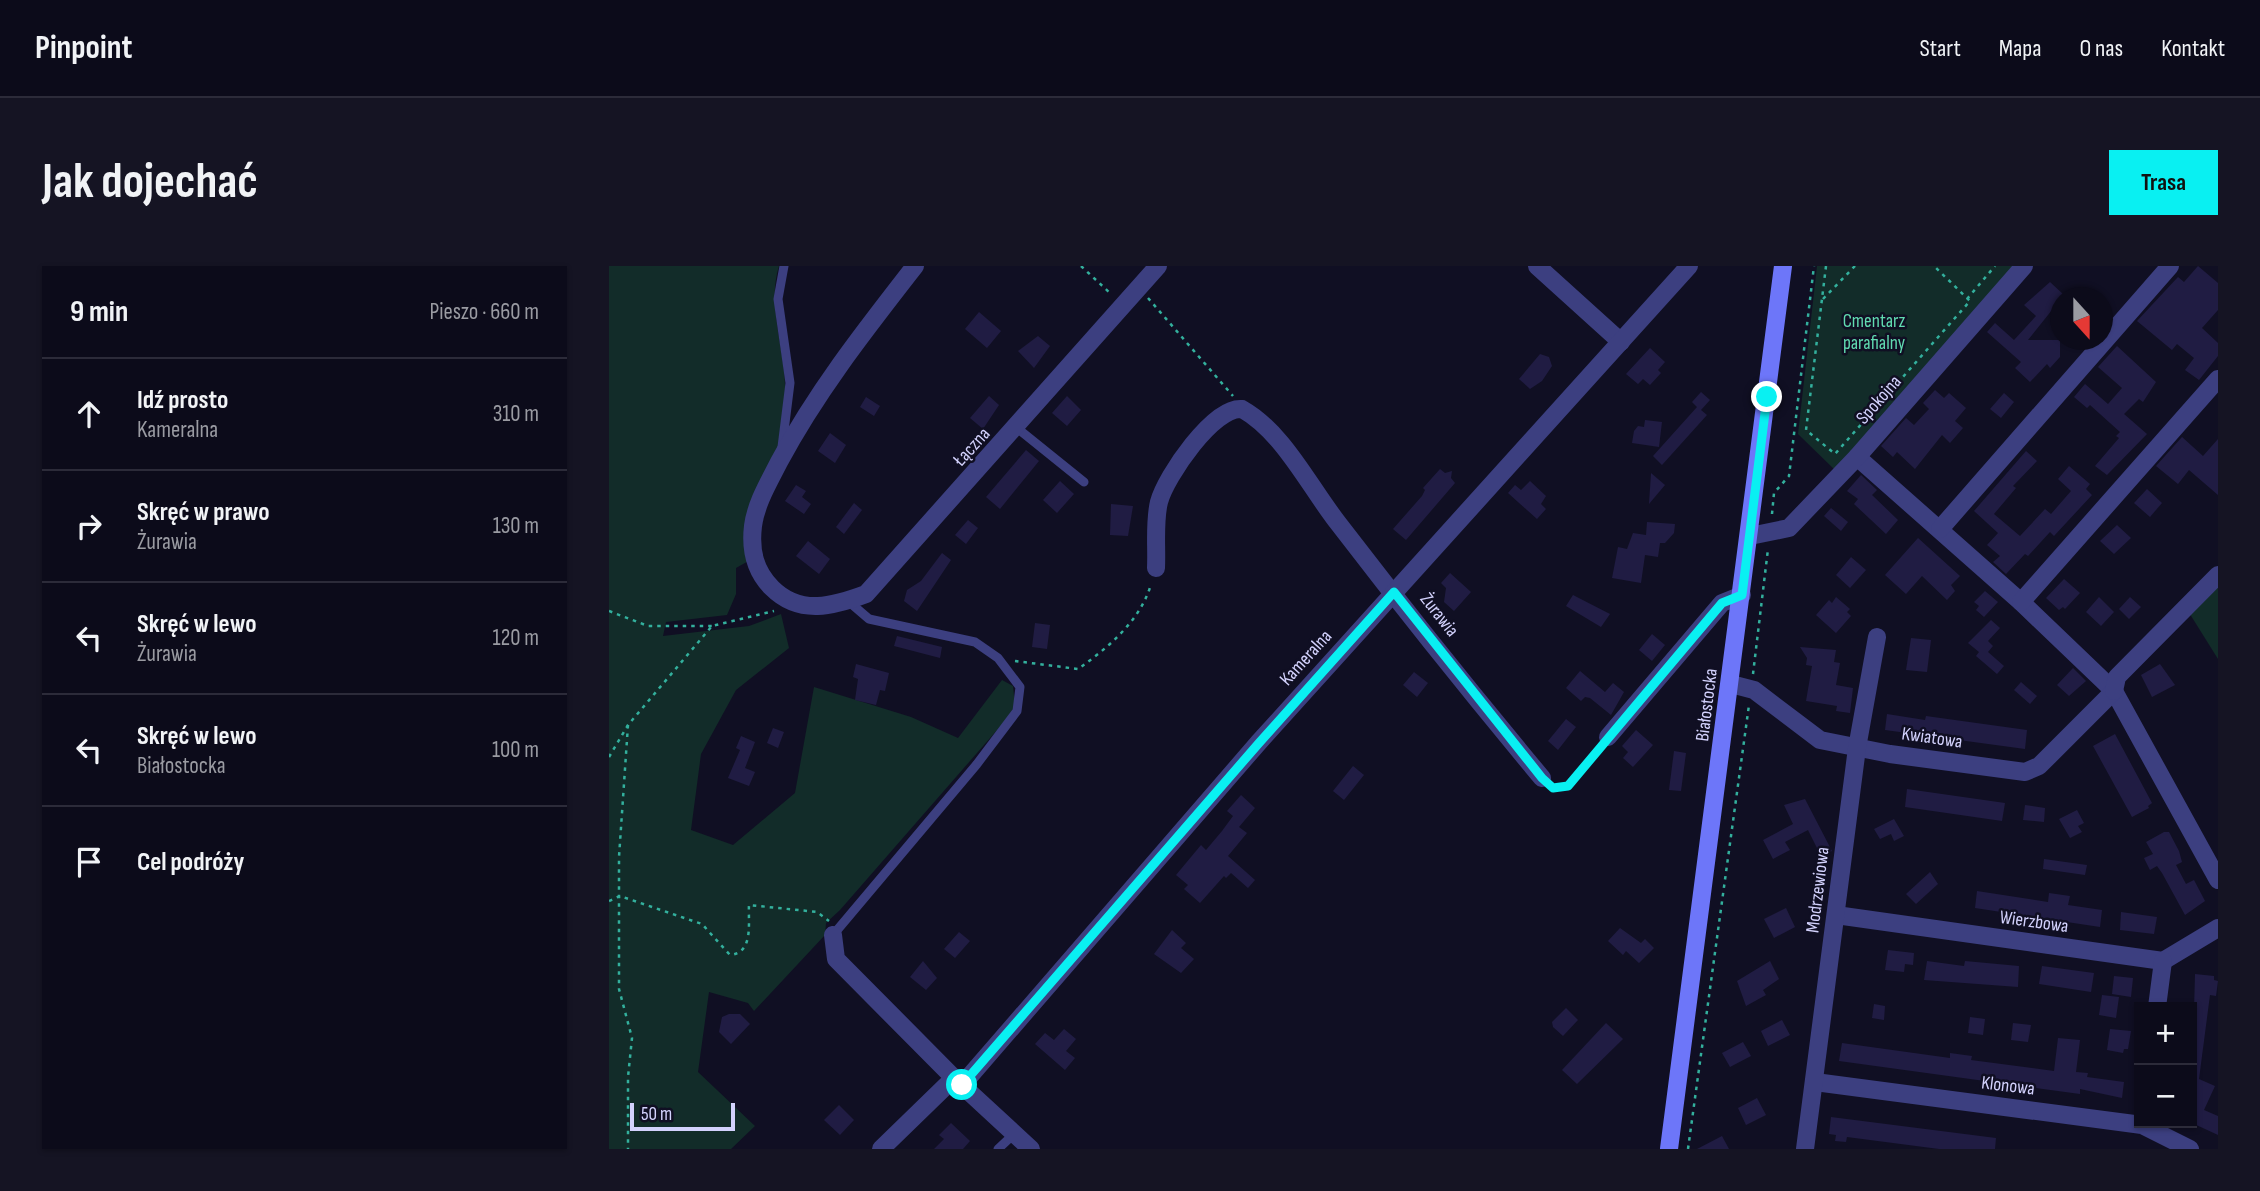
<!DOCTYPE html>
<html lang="pl">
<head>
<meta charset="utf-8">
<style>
	body { margin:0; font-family:"Sofia Sans Condensed",sans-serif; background:#151423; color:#f1f3f6 }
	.controls { position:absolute; right:21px; bottom:21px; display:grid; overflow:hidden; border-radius:0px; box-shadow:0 2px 5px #0004 }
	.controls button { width:63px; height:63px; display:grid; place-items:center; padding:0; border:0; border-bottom:2px solid #2c2b39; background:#0c0b1a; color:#f1f3f6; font:35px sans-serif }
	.compass { position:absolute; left:1441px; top:21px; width:63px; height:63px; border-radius:50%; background:#0c0b1a; box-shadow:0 2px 5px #0004; rotate:159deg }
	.scale { position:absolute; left:21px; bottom:18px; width:105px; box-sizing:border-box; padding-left:7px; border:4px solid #d3d2fd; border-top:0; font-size:19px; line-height:24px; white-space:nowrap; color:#d3d2fd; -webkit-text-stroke:5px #100f23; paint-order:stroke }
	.stop { position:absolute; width:21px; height:21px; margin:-16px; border:5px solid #09f0f2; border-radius:50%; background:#fff }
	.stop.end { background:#09f0f2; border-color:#fff; box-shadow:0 2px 7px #0008 }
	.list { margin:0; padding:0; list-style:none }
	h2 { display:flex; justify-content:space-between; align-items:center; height:91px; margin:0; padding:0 28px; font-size:30px }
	h2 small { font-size:23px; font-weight:400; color:#9a9ba2 }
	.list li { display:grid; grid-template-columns:46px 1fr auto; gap:21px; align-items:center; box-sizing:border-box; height:112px; padding:0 28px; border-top:2px solid #2c2b39 }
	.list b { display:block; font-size:26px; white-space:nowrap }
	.list p { margin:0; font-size:23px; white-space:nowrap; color:#9a9ba2 }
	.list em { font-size:23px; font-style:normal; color:#9a9ba2 }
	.icon { flex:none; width:38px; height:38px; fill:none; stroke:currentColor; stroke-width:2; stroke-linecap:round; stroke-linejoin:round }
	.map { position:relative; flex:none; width:1609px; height:883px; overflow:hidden; border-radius:0px }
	header { display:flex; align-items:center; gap:42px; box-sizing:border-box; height:98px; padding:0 35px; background:#0c0b1a; border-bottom:2px solid #2c2b39 }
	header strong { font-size:33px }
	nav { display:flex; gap:38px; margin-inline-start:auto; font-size:24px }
	.intro { display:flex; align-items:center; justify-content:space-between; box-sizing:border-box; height:168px; padding:0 42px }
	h1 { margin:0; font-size:49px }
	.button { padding:18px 32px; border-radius:0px; background:#09f0f2; color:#111; font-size:24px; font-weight:700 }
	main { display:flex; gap:42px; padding:0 42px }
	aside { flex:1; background:#0c0b1a; border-radius:0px; box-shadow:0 2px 5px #0004 }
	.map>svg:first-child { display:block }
	.green { fill:#122c29 }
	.building { fill:#201c43 }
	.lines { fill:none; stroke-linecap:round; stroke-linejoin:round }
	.path { stroke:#33b09d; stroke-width:2.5; stroke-dasharray:3.5 5; stroke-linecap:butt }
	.lane { stroke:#3c3f80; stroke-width:9 }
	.street { stroke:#3c3f80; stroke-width:18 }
	.secondary { stroke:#6d76f9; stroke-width:18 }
	.route { stroke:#09f0f2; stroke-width:9 }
	.labels { text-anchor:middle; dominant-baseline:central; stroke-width:5; stroke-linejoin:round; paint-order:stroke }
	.park-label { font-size:19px; fill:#61dbb1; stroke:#100f23 }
	.street-label { font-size:19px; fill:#d3d2fd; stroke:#100f23 }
</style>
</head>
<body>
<header>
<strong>Pinpoint</strong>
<nav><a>Start</a><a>Mapa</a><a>O nas</a><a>Kontakt</a></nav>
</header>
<div class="intro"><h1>Jak dojechać</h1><a class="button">Trasa</a></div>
<main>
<aside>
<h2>9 min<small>Pieszo · 660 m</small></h2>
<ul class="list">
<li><svg class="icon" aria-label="ahead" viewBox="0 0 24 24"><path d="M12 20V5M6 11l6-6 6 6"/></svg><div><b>Idź prosto</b><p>Kameralna</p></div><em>310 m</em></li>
<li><svg class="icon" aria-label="right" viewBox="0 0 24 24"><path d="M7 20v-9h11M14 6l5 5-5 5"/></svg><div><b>Skręć w prawo</b><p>Żurawia</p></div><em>130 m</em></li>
<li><svg class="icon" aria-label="left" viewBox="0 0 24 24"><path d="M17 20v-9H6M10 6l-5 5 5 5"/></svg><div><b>Skręć w lewo</b><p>Żurawia</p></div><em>120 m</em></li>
<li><svg class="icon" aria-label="left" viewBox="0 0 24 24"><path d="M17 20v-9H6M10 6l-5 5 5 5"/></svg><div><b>Skręć w lewo</b><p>Białostocka</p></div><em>100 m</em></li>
<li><svg class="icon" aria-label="arrive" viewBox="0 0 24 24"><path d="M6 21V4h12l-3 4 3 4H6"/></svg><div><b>Cel podróży</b></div></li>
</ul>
</aside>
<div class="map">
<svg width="1609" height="883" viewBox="0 0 1609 883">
	<rect width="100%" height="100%" fill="#100f23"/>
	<g class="green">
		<path d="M0,0H170C157,40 178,88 176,129C174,184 156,239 143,293L127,302V328L118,349L57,356L54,370L140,360L172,348L180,382L127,424L92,488L82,564L124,579L186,527L205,421L302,451L349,472L393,414L404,420L406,440L395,456L231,644L217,657L216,669L145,745L139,737L100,726L89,806L146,860L122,883H0Z"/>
		<polygon points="1208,0 1408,0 1227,205 1189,168"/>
		<polygon points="1609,317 1609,393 1579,345"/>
	</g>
	<g class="building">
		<polygon points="1589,0 1609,17 1609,44 1593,62 1609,77 1609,90 1590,114 1576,104 1585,92 1568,78 1563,84 1528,55 1569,11 1575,16"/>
		<polygon points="1441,16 1455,29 1419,74 1451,74 1451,91 1441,102 1438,98 1421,116 1406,102 1412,96 1378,66 1386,57 1405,74 1427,50 1415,39"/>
		<polygon points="370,46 392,65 378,82 356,63"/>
		<polygon points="429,70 441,80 425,102 409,85"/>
		<polygon points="1508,80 1547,116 1534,136 1530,133 1515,148 1538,168 1498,209 1486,200 1510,172 1507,170 1511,166 1481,139 1478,142 1465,131 1476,118 1499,138 1513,122 1489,101"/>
		<polygon points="1041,82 1056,96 1049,104 1052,107 1041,119 1034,113 1029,118 1017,108"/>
		<polygon points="931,88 940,91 943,100 933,115 921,123 910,113"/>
		<polygon points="1326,124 1335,132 1340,127 1357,142 1346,155 1354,162 1341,177 1333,169 1306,203 1288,186 1284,191 1272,180 1297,152 1305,159 1320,143 1314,137"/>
		<polygon points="1092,126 1101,134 1092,144 1098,149 1053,199 1044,190 1088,141 1083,136"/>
		<polygon points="1395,127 1405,136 1392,152 1381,143"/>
		<polygon points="380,130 390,139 374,163 361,152"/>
		<polygon points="458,130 472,144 458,160 443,147"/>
		<polygon points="257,131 271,140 265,150 251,141"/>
		<polygon points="1036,154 1053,156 1050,181 1023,177 1025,165 1029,160 1035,161"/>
		<polygon points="221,167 237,179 226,197 209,185"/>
		<polygon points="1573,171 1594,190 1609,173 1609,229 1580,204 1569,218 1547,200"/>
		<polygon points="417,184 430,195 391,243 377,231"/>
		<polygon points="1417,185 1428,195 1404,220 1407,222 1385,248 1411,270 1436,243 1442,248 1462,225 1449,213 1460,200 1481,218 1477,223 1483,229 1445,270 1441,266 1419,290 1416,288 1397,308 1384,296 1391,290 1378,279 1389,267 1365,245"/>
		<polygon points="831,203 836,207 843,205 842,212 846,217 797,274 784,263 813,230 816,224 814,222"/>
		<polygon points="1042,207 1056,219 1040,238"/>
		<polygon points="1252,209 1268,224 1263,229 1289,254 1277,268 1245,238 1249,233 1238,225"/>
		<polygon points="451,215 465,228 448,247 434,234"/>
		<polygon points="921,215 937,230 932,238 937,243 928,253 899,227 906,219 912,224"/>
		<polygon points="187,219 197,225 193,231 202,238 195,248 176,235"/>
		<polygon points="1538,223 1553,237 1541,251 1525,237"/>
		<polygon points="245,237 253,244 235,268 227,261"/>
		<polygon points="502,238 524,240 519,270 501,269"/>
		<polygon points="1222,242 1239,256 1232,265 1215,250"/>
		<polygon points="359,254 369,262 357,278 346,269"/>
		<polygon points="1038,256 1066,258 1065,267 1056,277 1051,277 1049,291 1036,289 1032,317 1003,312 1009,281 1018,283 1024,267 1037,269"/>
		<polygon points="1508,259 1522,272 1505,288 1491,275"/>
		<polygon points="1309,272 1351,310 1342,319 1346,325 1338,334 1313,310 1297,328 1276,309"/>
		<polygon points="199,275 221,293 210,308 187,290"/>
		<polygon points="333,287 342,294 308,345 295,335 298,324 312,315"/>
		<polygon points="1242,291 1257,304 1241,322 1227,309"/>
		<polygon points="841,307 862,326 845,345 835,336 837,322 832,317"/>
		<polygon points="1455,313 1471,327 1456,343 1454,341 1450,344 1437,332"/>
		<polygon points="1376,325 1389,336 1375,351 1367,344 1370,340 1365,336"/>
		<polygon points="964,329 1001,348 992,361 957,340"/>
		<polygon points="1227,331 1241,343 1238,346 1242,350 1227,367 1207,349 1220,334 1223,337"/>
		<polygon points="1490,331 1505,346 1492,360 1477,346"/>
		<polygon points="1521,331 1532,341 1520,353 1510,343"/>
		<polygon points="1382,354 1391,362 1379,375 1384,380 1379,386 1395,400 1388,408 1367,390 1370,386 1359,377"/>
		<polygon points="426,357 441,359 438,383 423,381"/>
		<polygon points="1043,368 1056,379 1043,395 1030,384"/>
		<polygon points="288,370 333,381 331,392 285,380"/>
		<polygon points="1302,372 1322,374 1318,406 1297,404"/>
		<polygon points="1191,381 1227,384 1225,396 1231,397 1227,419 1244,422 1241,447 1227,445 1228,440 1197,435 1203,400 1197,399 1198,392"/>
		<polygon points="247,398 280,407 276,425 271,424 267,439 246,434 249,413 244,411"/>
		<polygon points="1551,398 1566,419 1543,431 1532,409"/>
		<polygon points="1464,402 1477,415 1460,430 1448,419"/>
		<polygon points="971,405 996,426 1004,417 1015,426 1002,449 981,432 976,431 972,435 957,422"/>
		<polygon points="805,406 819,417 808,431 794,419"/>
		<polygon points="1412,416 1428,430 1421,438 1405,424"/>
		<polygon points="1278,448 1316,454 1317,450 1418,464 1416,483 1276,464"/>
		<polygon points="957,453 967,461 949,484 939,475"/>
		<polygon points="164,462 175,466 169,482 158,477"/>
		<polygon points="1027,464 1044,479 1024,501 1014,492 1019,486 1013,480"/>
		<polygon points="1506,468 1543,537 1539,540 1540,542 1523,551 1484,480"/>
		<polygon points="132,470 146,476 136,502 146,506 140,520 119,512 131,484 127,482"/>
		<polygon points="1065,485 1077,487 1072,525 1060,524"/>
		<polygon points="744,500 755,509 735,534 724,525"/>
		<polygon points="1298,523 1396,537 1393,555 1296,541"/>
		<polygon points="632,529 646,542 630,561 638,567 619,590 646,614 639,622 622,607 617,612 615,610 591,637 575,623 579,619 567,609 592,579 597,584 613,565 624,550 618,545"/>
		<polygon points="1196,533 1223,585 1212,590 1199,564 1176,576 1181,584 1164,593 1154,574 1184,558 1175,539"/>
		<polygon points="1416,539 1436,542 1435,556 1414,554"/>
		<polygon points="1468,544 1475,557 1469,560 1473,566 1461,572 1450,553"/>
		<polygon points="1285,553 1295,570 1285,575 1282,568 1271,573 1265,563"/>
		<polygon points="1555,566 1560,566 1570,585 1573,596 1567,599 1577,618 1585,614 1596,635 1576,649 1553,607 1548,600 1541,604 1535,592 1544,588 1537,576"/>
		<polygon points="1435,593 1478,599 1476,609 1434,603"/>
		<polygon points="1321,606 1329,618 1307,638 1297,628"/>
		<polygon points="1368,625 1439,636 1440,627 1461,630 1459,639 1493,644 1491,661 1366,642"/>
		<polygon points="1177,642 1186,661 1165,672 1155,653"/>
		<polygon points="1512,646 1548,651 1545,668 1511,664"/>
		<polygon points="1011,662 1032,677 1036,673 1045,682 1030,697 1017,685 1014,689 999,675"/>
		<polygon points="563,664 577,677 572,682 585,693 572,707 545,688"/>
		<polygon points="350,666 361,675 346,692 335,683"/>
		<polygon points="1279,684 1305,687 1304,699 1296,698 1295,706 1276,704"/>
		<polygon points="314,695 328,712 317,724 301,711"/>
		<polygon points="1161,695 1170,713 1154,724 1157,729 1137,740 1128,715"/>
		<polygon points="1318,695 1355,700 1356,695 1410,700 1409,721 1315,714"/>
		<polygon points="1433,700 1485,707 1482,726 1430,718"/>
		<polygon points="1586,708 1605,710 1605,714 1609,715 1607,730 1601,729 1590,813 1606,820 1595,844 1609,850 1609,869 1583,857 1583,827 1588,815 1583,815"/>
		<polygon points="1505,710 1524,712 1522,731 1503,728"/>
		<polygon points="1493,729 1510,731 1507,752 1490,749"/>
		<polygon points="1265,738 1276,740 1275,754 1263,752"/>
		<polygon points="957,742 969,754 954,770 944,761 943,756"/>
		<polygon points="120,748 131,748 141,758 122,778 110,766 113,751"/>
		<polygon points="1361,751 1376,753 1374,769 1359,767"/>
		<polygon points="1173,754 1181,769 1159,780 1152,765"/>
		<polygon points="997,757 1014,773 968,818 953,804"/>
		<polygon points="1404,757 1422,759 1419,776 1402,774"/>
		<polygon points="455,763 467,773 457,785 466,792 456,804 426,778 436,767 445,774"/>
		<polygon points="1501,763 1522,765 1519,783 1515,783 1514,787 1498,784"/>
		<polygon points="1449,772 1471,774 1467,806 1479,807 1478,811 1515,816 1513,832 1471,823 1471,828 1230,795 1233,777 1341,792 1341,787 1363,790 1362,794 1445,805"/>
		<polygon points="1134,776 1142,790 1121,801 1113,787"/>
		<polygon points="1148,832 1157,849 1137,859 1129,842"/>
		<polygon points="230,839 245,854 231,869 215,854"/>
		<polygon points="1222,851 1387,872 1386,883 1330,883 1238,871 1237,876 1226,875 1227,869 1220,868"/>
		<polygon points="342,857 361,875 354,883 325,883 335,873 330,869"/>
		<polygon points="1113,870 1120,883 1088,883"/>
	</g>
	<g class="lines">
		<g class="path">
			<polyline points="472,0 502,28"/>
			<polyline points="1217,0 1197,164 1226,188 1361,35 1325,0"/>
			<polyline points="539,32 624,130"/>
			<polyline points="1214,33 1246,0"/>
			<polyline points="1358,33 1386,0"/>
			<polyline points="1163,248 1165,227 1180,210 1205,0"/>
			<polyline points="0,345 39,360 103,360"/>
			<path d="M406,395L469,403C499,382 532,354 542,318"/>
			<polyline points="1144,408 1159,283"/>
			<polyline points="19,459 10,591 10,723 23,772 19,811 19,883"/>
			<polyline points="0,491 19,459 103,360 165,345"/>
			<polyline points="945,522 959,520 989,481"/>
			<path d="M0,635L11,630L93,658L121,689C145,687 139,657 140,639L208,646L220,655"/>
			<polyline points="1079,883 1140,439"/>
		</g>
		<g class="lane">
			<polyline points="408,162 475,216"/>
			<polyline points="173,181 181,117 169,33 175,0"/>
			<polyline points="224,669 368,498 408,445 411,421 389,392 366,376 260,353 239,335"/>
			<polyline points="389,883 405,868"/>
		</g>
		<g class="street">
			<path d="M306,0C257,63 208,125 170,196C160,216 147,237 144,260C141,285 146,305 163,322C191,350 225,340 257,328L549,0"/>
			<polyline points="928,0 1012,76"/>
			<polyline points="1248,191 1412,336 1505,425 1609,614"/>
			<polyline points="1331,263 1561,0"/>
			<polyline points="1141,270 1180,262 1248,191 1415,0"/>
			<path d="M547,302C548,281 545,256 550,236C557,210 605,140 633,143C674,166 700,220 729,257C795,343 863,428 933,512"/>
			<polyline points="1412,336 1609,113"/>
			<polyline points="1122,418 1145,424 1211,474 1281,488 1416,506 1430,500 1505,425"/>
			<polyline points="1505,425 1508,411 1609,309"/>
			<polyline points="999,471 1113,337 1133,329"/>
			<polyline points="1227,649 1554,695 1609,662"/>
			<polyline points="224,669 227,693 345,812 422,883"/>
			<polyline points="1548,741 1554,695"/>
			<polyline points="1206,816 1533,859 1581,883"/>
			<polyline points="353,819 650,476 1080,0"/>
			<polyline points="272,883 345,812"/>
			<polyline points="1196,883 1248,482 1268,371"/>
		</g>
		<polyline class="secondary" points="1060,883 1174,0"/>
	</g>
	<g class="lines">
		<polyline class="route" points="353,819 650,477 785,326 933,512 944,522 959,520 1113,337 1133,329 1158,131"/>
	</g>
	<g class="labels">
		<g class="park-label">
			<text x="1265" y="55">Cmentarz<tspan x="1265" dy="22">parafialny</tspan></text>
		</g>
		<g class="street-label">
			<text transform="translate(1270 134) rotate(-49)">Spokojna</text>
			<text transform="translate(363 181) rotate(-48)">Łączna</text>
			<text transform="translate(830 349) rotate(52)">Żurawia</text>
			<text transform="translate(697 392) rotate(-48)">Kameralna</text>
			<text transform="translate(1098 439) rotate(-83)">Białostocka</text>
			<text transform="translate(1323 472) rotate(8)">Kwiatowa</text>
			<text transform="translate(1209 624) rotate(-83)">Modrzewiowa</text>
			<text transform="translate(1425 656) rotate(8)">Wierzbowa</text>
			<text transform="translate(1399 820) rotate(7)">Klonowa</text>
		</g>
	</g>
</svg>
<div class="controls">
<button>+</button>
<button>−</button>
</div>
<svg class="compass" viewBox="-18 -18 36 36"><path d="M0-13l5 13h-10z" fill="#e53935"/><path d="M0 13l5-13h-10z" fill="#9a9ba2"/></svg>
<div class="scale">50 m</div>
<div class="stop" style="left:353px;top:819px"></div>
<div class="stop end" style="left:1158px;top:131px"></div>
</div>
</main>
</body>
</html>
